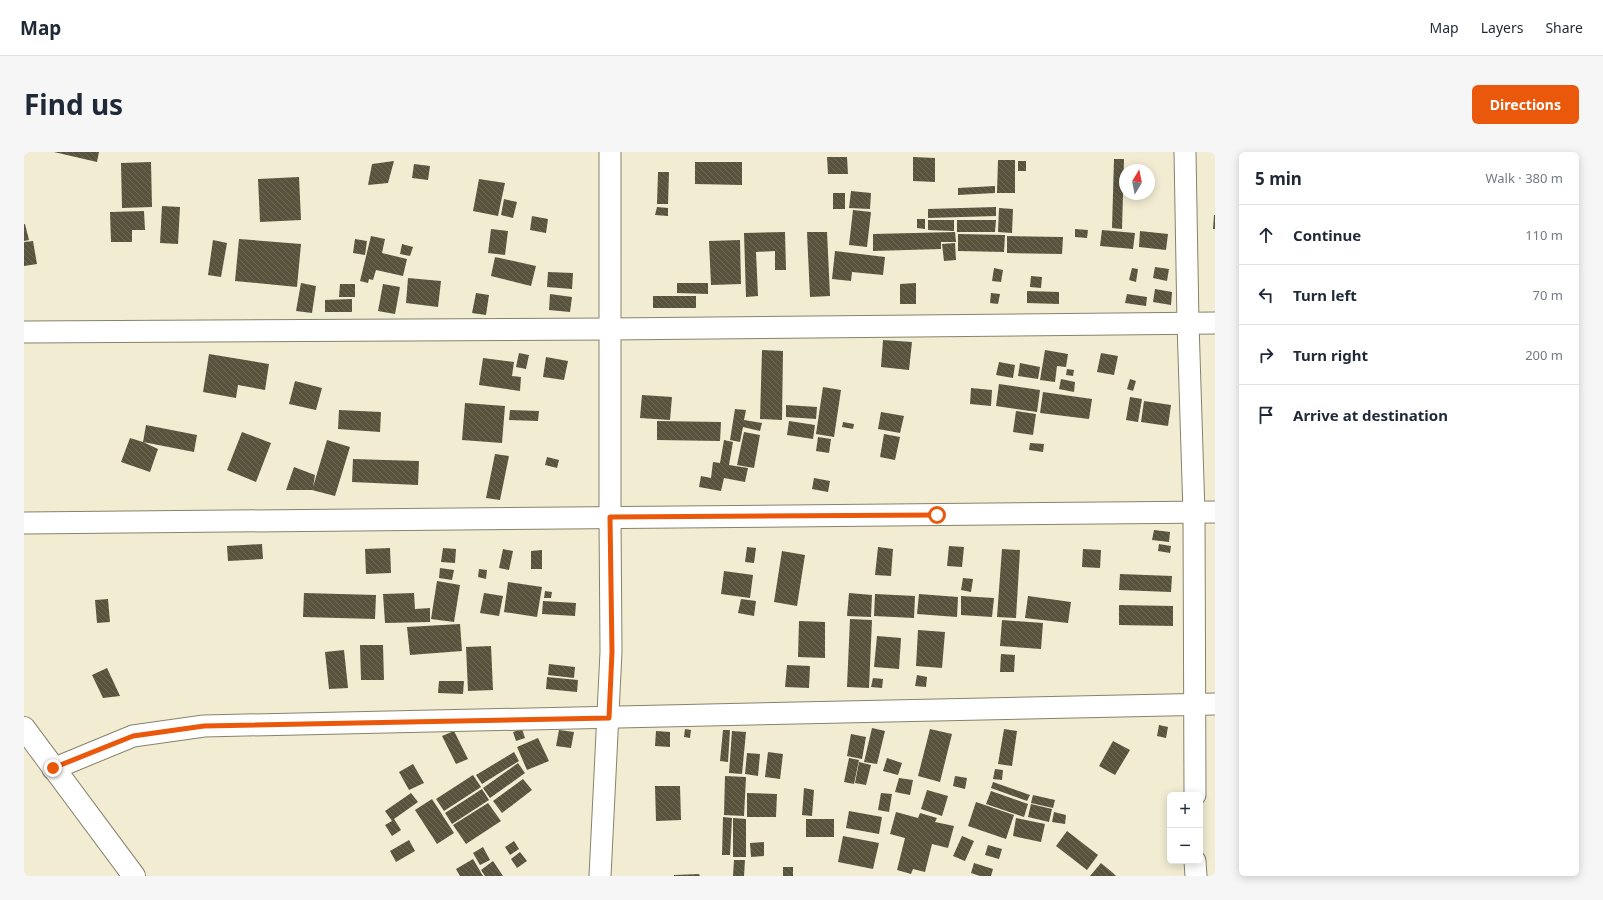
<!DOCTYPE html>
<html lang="en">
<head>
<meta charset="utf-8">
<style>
	body { margin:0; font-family:"Noto Sans",sans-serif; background:#f6f6f7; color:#1f2937 }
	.controls { position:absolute; right:12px; bottom:12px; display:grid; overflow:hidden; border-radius:6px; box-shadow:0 2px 10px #0003 }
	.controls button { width:36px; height:36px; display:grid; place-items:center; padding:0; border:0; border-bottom:1px solid #e0e1e3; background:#fff; color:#1f2937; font:20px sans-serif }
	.compass { position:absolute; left:1095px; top:12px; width:36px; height:36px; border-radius:50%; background:#fff; box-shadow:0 2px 10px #0003; rotate:10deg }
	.stop { position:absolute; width:12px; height:12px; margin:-9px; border:3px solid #ea580c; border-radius:50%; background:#fff }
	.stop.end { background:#ea580c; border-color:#fff; box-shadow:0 1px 4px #0008 }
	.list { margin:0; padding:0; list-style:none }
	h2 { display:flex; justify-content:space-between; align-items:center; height:52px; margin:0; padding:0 16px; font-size:17px }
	h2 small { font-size:13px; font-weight:400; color:#747a83 }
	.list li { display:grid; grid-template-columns:26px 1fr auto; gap:12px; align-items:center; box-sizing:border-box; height:60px; padding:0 16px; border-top:1px solid #e0e1e3 }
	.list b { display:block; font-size:15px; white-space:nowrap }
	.list em { font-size:13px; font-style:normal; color:#747a83 }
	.icon { flex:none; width:22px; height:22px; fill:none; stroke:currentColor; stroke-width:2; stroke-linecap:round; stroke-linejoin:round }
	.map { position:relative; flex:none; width:1191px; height:724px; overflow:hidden; border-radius:6px }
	header { display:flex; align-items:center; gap:24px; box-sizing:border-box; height:56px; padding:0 20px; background:#fff; border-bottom:1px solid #e0e1e3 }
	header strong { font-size:19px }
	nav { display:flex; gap:22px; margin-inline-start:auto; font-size:14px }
	.intro { display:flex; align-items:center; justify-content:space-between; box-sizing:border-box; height:96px; padding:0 24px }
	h1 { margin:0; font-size:28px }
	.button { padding:10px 18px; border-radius:6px; background:#ea580c; color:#fff; font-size:14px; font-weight:700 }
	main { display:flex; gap:24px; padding:0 24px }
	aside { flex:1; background:#fff; border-radius:6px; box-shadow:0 2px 10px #0003 }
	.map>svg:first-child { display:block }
	.building { fill:url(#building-back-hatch) }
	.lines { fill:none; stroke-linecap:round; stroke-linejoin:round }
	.street-casing { stroke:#87826b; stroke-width:23 }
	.highway-casing { stroke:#87826b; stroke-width:24 }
	.street { stroke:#fff; stroke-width:21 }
	.highway { stroke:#fff; stroke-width:22 }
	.route { stroke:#ea580c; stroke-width:5 }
</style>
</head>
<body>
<header>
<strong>Map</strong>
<nav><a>Map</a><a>Layers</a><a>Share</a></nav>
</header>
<div class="intro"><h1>Find us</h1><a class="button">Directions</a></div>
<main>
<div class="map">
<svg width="1191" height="724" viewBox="0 0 1191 724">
	<defs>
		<pattern id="building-back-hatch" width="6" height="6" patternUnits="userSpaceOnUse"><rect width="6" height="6" fill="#58533d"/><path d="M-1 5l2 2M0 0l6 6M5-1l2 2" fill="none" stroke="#6c6856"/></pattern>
	</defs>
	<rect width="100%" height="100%" fill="#f1ecd2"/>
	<g class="building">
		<polygon points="30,0 75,0 73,10"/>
		<polygon points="803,5 823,5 824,22 804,22"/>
		<polygon points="889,5 911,6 911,30 889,29"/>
		<polygon points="1090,7 1100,7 1098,77 1088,76"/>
		<polygon points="974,8 991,8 991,41 973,41"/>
		<polygon points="370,9 364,31 344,33 348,12"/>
		<rect x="994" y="9" width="8" height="10"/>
		<polygon points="127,10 128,55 98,56 97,11"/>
		<polygon points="671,10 718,10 718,33 671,32"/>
		<polygon points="390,12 406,14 404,28 388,26"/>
		<polygon points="634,20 645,20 644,52 633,52"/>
		<polygon points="275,25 277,68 236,70 234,27"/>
		<polygon points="455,27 481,31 474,64 449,59"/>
		<polygon points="971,34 971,41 934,43 934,36"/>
		<polygon points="827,39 847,41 846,57 825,56"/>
		<rect x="809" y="41" width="12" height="16"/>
		<polygon points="480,47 493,50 489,66 477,63"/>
		<polygon points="138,54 156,55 154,92 136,91"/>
		<polygon points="633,55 644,56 644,64 631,63"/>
		<polygon points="972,55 972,64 904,66 904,57"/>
		<polygon points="975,56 989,57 988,81 974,80"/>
		<polygon points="829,58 847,60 843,95 825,93"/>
		<polygon points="120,59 121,78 108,78 108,90 87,90 86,60"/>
		<polygon points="1190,63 1191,63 1191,77 1189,77"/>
		<polygon points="508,64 524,67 522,81 506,78"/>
		<polygon points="893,67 901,67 901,77 893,76"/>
		<polygon points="904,68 930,68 930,79 904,78"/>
		<polygon points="933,68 972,68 971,80 933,80"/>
		<polygon points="0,72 1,72 5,88 0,89"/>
		<polygon points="467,77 484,79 481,103 464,101"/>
		<polygon points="1051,77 1064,78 1063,86 1051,85"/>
		<polygon points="1078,78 1111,81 1109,97 1076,94"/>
		<polygon points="1116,79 1144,82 1142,98 1115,95"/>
		<polygon points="761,80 762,118 751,118 751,99 732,100 734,144 722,145 720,81"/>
		<polygon points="783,80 803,80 806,144 786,145"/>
		<polygon points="931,80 932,90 917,90 917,97 849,99 849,82"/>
		<polygon points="934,82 981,83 980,100 934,99"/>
		<polygon points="347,84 361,87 358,101 383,107 379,124 352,118 349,128 345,127 344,131 336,129"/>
		<polygon points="983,84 1039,85 1038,102 983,101"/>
		<polygon points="215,87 277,92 273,135 211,129"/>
		<polygon points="331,87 343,89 341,103 329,101"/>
		<polygon points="189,88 203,91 197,125 184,123"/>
		<polygon points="716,88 717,132 687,133 685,89"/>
		<polygon points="9,89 13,112 0,114 0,90"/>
		<polygon points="931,91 932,108 920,109 918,92"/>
		<polygon points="378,92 389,95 386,104 376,102"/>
		<polygon points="811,99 861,105 859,123 828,120 827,129 808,127"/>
		<polygon points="471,105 512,114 507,134 467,124"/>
		<polygon points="1131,115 1145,117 1143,129 1129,126"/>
		<polygon points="970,116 979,118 977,130 968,129"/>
		<polygon points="1108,116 1114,117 1112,130 1105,128"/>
		<polygon points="524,120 549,121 548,137 523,135"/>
		<polygon points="1007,124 1018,125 1017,136 1006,135"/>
		<polygon points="384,126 417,129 414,155 382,151"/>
		<polygon points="277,131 292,134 288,161 272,159"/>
		<polygon points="653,131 684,131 684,142 653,141"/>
		<polygon points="892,131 892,152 876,152 876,132"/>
		<polygon points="316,132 331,132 331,145 315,145"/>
		<polygon points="359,132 376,135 371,162 354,159"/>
		<polygon points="1131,137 1148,140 1147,153 1129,150"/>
		<polygon points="1003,139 1035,140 1035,152 1003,151"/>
		<polygon points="452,141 465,143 462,163 448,161"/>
		<polygon points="967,141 976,142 974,152 966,151"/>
		<polygon points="526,142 548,145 546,160 525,158"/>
		<polygon points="1103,142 1123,145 1122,154 1101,151"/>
		<rect x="629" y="144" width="43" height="12"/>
		<polygon points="328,147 328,160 301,160 301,148"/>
		<polygon points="859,188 888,190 885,218 857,215"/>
		<polygon points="738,198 759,199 758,268 736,267"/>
		<polygon points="1021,198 1044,202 1042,215 1033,214 1031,230 1016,228"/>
		<polygon points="495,201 505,203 502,217 492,215"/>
		<polygon points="1077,201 1094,204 1090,223 1073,220"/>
		<polygon points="185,202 245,212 241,238 214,233 212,246 179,240"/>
		<polygon points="522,205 544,209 540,228 519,225"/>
		<polygon points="459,206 490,210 488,224 497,225 496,239 455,233"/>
		<polygon points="975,210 991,213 989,226 972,223"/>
		<polygon points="996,211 1016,215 1014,227 994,224"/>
		<polygon points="1043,217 1050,218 1049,224 1042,223"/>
		<polygon points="1037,227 1051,230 1050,240 1035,237"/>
		<polygon points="1106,227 1112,229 1109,239 1103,237"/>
		<polygon points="271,229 298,236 292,258 265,252"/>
		<polygon points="975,232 1016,238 1013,260 972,254"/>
		<polygon points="799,235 817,238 810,285 792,282"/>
		<polygon points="947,236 968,238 967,254 946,252"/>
		<polygon points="1019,240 1068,247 1065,267 1016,261"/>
		<polygon points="618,243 648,245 646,268 616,266"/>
		<polygon points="1106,245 1118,247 1114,270 1102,268"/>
		<polygon points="1120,249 1147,253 1144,274 1117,270"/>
		<polygon points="441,251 481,254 478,291 438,288"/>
		<polygon points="762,253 793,255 792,267 762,265"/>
		<polygon points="711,257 722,258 720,268 738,271 736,279 719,275 716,290 706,288"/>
		<polygon points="315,258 357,260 356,280 314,277"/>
		<polygon points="486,258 515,259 514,269 485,268"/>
		<polygon points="992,259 1012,262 1009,283 989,280"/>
		<polygon points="857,260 880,264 876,281 854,277"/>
		<polygon points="633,269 697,270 696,289 633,288"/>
		<polygon points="765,269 791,273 789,287 763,283"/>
		<polygon points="819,270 830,272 829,277 818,275"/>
		<polygon points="122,273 173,283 170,300 119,290 134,297 126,320 97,310 106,286 119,290"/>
		<polygon points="218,280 247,291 232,330 203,318"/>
		<polygon points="720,280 736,283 730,316 713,313"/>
		<polygon points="860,282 876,285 871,308 856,305"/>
		<polygon points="794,285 807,287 805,301 792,299"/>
		<polygon points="303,288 326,295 311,344 288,338 262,338 270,315 291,323 289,335"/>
		<polygon points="700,288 709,290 705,313 724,316 721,330 700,326 697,339 675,335 677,324 687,326 689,310 696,311"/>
		<polygon points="1006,291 1020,292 1019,300 1005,298"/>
		<polygon points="471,302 485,304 476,348 462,346"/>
		<polygon points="523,305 535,308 533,316 521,313"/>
		<polygon points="329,307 395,309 394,333 328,330"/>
		<polygon points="790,326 806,329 804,340 788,337"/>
		<polygon points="1130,378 1146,380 1145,390 1128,388"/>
		<polygon points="238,392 239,407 204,409 203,394"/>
		<polygon points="1135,392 1147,394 1146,401 1134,399"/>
		<polygon points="925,394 940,395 938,415 923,414"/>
		<polygon points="723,395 732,396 730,411 721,410"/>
		<polygon points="854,395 869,397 867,424 851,423"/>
		<polygon points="366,396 367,421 342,422 341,397"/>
		<polygon points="419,396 432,397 431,411 417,410"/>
		<polygon points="479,397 489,399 485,418 475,416"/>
		<polygon points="978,397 996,398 992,466 973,465"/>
		<polygon points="1059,397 1077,398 1076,416 1058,415"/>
		<polygon points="518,398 518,417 507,417 507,399"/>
		<polygon points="758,399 781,403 773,454 750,450"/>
		<polygon points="416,416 430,418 428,428 415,426"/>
		<polygon points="455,417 463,418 462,427 454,425"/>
		<polygon points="700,419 729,423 726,446 697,442"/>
		<polygon points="1096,422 1148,424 1147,440 1095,438"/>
		<polygon points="939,426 949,427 947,440 937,438"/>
		<polygon points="413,429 436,433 430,470 407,467"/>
		<polygon points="484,430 518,435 513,465 480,460"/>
		<polygon points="521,439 528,440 527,446 520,446"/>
		<polygon points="280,441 352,443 351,467 279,465"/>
		<polygon points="390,441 391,457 406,456 406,470 361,471 359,442"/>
		<polygon points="460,441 479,444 475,464 456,461"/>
		<polygon points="825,441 848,443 847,465 823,464"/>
		<polygon points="851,442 891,444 890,466 850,464"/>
		<polygon points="895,442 934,445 933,465 893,462"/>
		<polygon points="937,444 970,446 968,465 937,463"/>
		<polygon points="1004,444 1047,450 1044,471 1001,466"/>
		<polygon points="84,447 86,470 73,471 71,448"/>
		<polygon points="717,447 732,449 730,464 714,461"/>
		<polygon points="519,449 552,451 551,464 518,462"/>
		<polygon points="1095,453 1149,454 1149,474 1095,473"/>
		<polygon points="826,467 848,468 845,536 823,535"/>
		<polygon points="978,468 1019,471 1017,497 976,494"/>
		<polygon points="775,469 801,470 801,506 774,505"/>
		<polygon points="436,472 438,499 386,503 383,475"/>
		<polygon points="894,478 921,480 918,516 892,514"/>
		<polygon points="853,484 877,486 875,517 850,515"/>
		<polygon points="336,493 359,493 360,528 337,528"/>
		<polygon points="467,494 469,538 444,539 442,495"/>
		<polygon points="320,498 324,536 305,537 301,500"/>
		<polygon points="977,502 991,503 990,520 976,520"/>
		<polygon points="525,512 551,515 550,526 524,523"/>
		<polygon points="763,513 786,514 785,536 761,535"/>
		<polygon points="83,516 96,544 79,546 68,523"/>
		<polygon points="893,523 903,525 902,535 891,534"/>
		<polygon points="523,525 554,528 553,540 522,537"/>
		<polygon points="849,526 859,527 858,536 847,535"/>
		<polygon points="415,529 440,529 439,542 414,541"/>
		<polygon points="1135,573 1144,575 1142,586 1133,584"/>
		<polygon points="848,576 861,579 853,612 840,610"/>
		<polygon points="498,577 501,586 492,589 489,580"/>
		<polygon points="661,577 667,578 666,586 660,585"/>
		<polygon points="906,577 928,582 916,630 894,624"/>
		<polygon points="980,577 993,579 988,614 974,612"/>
		<polygon points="535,578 550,580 547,596 532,594"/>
		<polygon points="699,578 706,578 704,610 696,609"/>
		<polygon points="430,579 444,607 432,612 418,584"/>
		<polygon points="632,579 646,580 646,595 631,594"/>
		<polygon points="708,579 722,580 718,622 705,621"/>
		<polygon points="827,582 842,585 838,607 823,604"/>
		<polygon points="514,586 525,609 503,618 493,595"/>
		<polygon points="1089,589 1106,598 1091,623 1075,614"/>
		<polygon points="490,600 495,609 458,632 452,623"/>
		<polygon points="744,600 759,602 756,627 741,625"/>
		<polygon points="723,601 736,602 734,624 721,622"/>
		<polygon points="825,606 835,608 830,632 820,630"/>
		<polygon points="863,606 878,611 874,623 859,619"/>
		<polygon points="835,610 847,613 842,633 831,631"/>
		<polygon points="494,611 501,621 466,646 459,636"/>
		<polygon points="389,612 400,631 385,638 375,620"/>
		<polygon points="971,617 979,618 978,628 969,627"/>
		<polygon points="449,623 457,635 420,659 412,647"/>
		<polygon points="701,624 722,625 720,664 700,663"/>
		<polygon points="931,624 943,626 941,637 929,634"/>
		<polygon points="875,626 889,628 886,643 871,640"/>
		<polygon points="499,627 508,638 478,661 469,649"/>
		<polygon points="969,630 1006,643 1003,649 967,636"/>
		<polygon points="631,634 656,634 657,668 632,669"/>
		<polygon points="780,636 790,638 788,664 778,663"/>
		<polygon points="458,637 465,648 428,672 421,661"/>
		<polygon points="903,638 924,644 918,664 897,657"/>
		<polygon points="967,639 1004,652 1000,665 962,652"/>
		<polygon points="387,641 394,650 370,667 377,678 368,684 361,673 368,669 361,659"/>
		<polygon points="723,641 753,642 752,665 723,665"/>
		<polygon points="857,641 868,642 865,660 854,658"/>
		<polygon points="1009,643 1031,648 1029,656 1007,651"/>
		<polygon points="408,647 430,681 413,692 391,658"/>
		<polygon points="952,650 990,663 982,687 944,674"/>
		<polygon points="464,651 477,669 442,692 429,673"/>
		<polygon points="1007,652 1028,657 1025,670 1004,665"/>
		<polygon points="825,659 858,665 855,682 822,676"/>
		<polygon points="872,660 894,666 896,661 913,666 911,670 930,674 924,696 908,692 901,720 889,717 887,722 873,718 881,686 866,682"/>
		<polygon points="1030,660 1042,663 1041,672 1028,670"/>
		<polygon points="699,665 708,666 706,703 698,703"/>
		<polygon points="709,666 722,667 722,705 709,705"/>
		<polygon points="992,666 1021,672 1017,690 989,684"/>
		<rect x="782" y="667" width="28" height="18"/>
		<polygon points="1043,679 1074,703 1063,718 1032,694"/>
		<polygon points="819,684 855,691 849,717 814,710"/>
		<polygon points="938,684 950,689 941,709 929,704"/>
		<polygon points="385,688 391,699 372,710 366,699"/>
		<polygon points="490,689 495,697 486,703 481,695"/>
		<polygon points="740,690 740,704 727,705 726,691"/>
		<polygon points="964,693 978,697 975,707 961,703"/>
		<polygon points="459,695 466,708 456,713 449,701"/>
		<polygon points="496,700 503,709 493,716 487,707"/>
		<polygon points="449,707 459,724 436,724 432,717"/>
		<polygon points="710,708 721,708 720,724 709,724"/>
		<polygon points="469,709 479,724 461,724 457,718"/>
		<polygon points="950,711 969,717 967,724 956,724 947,721"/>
		<polygon points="1077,711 1089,721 1092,724 1066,724"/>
		<rect x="759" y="715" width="10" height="9"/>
		<polygon points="675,722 676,724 650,724 650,723"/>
	</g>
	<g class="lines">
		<g class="street-casing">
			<g id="street">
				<polyline points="1161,0 1164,171 1170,361 1171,643"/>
				<polyline points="0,180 586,177 1191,171"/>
				<polyline points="0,371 1191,360"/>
				<polyline points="29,617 109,584 180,574 1191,552"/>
				<polyline points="1171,709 1172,724"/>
				<polyline points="576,724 587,500 586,365 586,0"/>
			</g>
		</g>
		<g class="highway-casing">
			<polyline id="highway" points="0,576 110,724"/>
		</g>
		<use href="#street" class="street"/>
		<use href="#highway" class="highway"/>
	</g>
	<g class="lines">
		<polyline class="route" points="29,616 109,584 180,574 585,566 588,500 586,365 913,363"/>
	</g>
</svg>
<div class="controls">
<button>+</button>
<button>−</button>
</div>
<svg class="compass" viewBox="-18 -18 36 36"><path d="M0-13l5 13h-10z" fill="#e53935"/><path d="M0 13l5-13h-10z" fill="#747a83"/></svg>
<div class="stop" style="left:913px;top:363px"></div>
<div class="stop end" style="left:29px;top:616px"></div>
</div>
<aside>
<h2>5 min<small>Walk · 380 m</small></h2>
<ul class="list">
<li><svg class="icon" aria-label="ahead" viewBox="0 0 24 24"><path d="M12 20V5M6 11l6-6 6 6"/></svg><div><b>Continue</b></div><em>110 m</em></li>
<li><svg class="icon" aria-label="left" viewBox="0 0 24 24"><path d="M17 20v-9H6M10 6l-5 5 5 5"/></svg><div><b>Turn left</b></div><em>70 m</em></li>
<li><svg class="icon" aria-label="right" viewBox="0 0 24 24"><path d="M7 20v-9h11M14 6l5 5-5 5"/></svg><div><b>Turn right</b></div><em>200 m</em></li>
<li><svg class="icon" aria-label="arrive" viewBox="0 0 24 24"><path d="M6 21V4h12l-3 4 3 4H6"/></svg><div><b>Arrive at destination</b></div></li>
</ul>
</aside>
</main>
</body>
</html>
